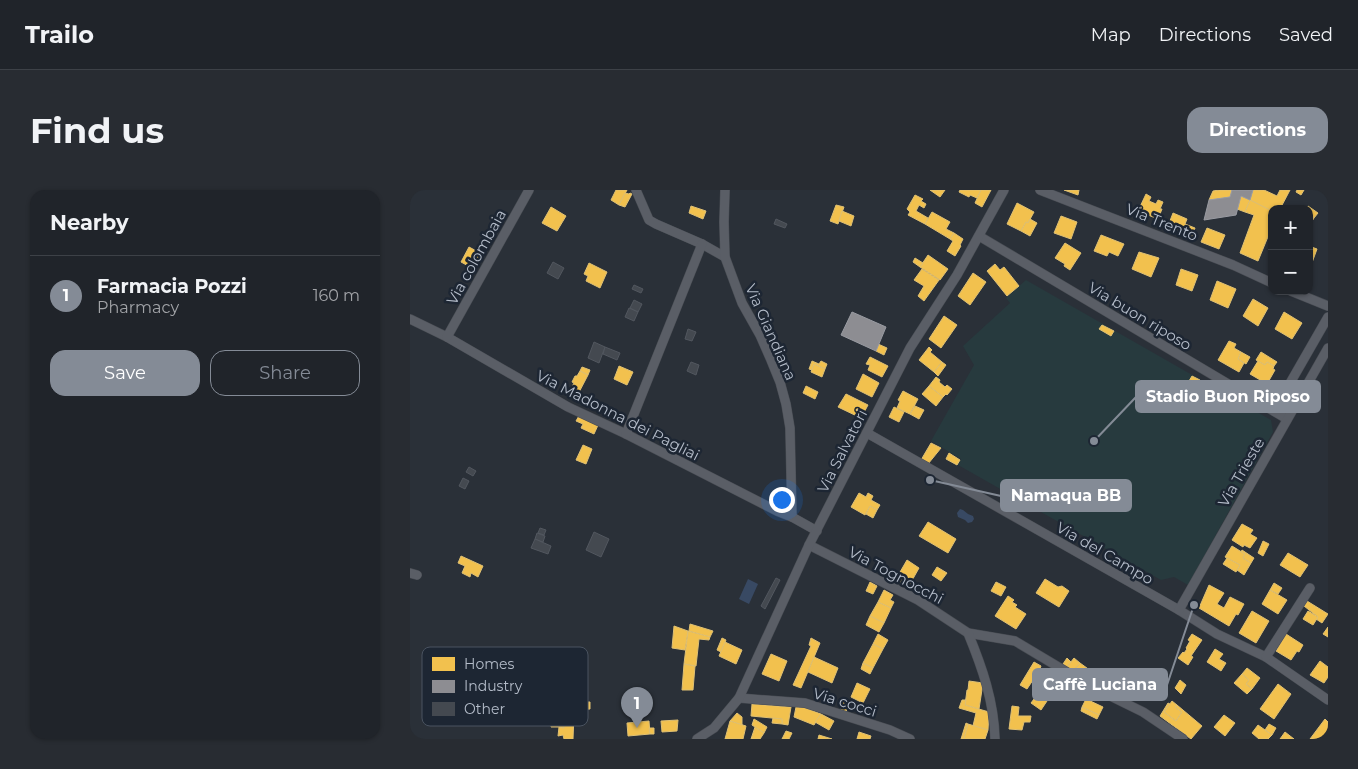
<!DOCTYPE html>
<html lang="en">
<head>
<meta charset="utf-8">
<style>
	body { margin:0; font-family:Montserrat,sans-serif; background:#282c32; color:#f1f3f6 }
	.controls { position:absolute; right:15px; top:15px; display:grid; overflow:hidden; border-radius:10px; box-shadow:0 1px 4px #0004 }
	.controls button { width:45px; height:45px; display:grid; place-items:center; padding:0; border:0; border-bottom:1px solid #3d4147; background:#20242a; color:#f1f3f6; font:25px sans-serif }
	.you { position:absolute; left:371px; top:309px; width:18px; height:18px; margin:-12px; border:4px solid #fff; border-radius:50%; background:#1a73e8; box-shadow:0 0 0 8px #1a73e833 }
	.badge { display:grid; place-items:center; width:32px; height:32px; border-radius:50%; background:#848b96; color:#fff; font-size:16px; font-weight:700 }
	.pin { position:absolute; translate:-50% -41px; filter:drop-shadow(0 1px 2px #0008) }
	.pin::after { content:''; position:absolute; top:26px; width:18px; height:15px; background:inherit; clip-path:polygon(0 0,100% 0,50% 100%) }
	.list { margin:0; padding:0; list-style:none }
	h2 { display:flex; justify-content:space-between; align-items:center; height:65px; margin:0; padding:0 20px; font-size:21px }
	h2 small { font-size:16px; font-weight:400; color:#a2a4a8 }
	.list li { display:grid; grid-template-columns:32px 1fr auto; gap:15px; align-items:center; box-sizing:border-box; height:80px; padding:0 20px; border-top:1px solid #3d4147 }
	.list b { display:block; font-size:19px; white-space:nowrap }
	.list p { margin:0; font-size:16px; white-space:nowrap; color:#a2a4a8 }
	.list em { font-size:16px; font-style:normal; color:#a2a4a8 }
	.actions { display:flex; gap:10px; padding:15px 20px }
	.actions a { flex:1; padding:11px 0; border:1px solid #848b96; border-radius:15px; text-align:center; font-size:18px; color:#848b96 }
	.actions .main { background:#848b96; color:#fff }
	.map { position:relative; flex:none; width:918px; height:549px; overflow:hidden; border-radius:15px }
	header { display:flex; align-items:center; gap:30px; box-sizing:border-box; height:70px; padding:0 25px; background:#20242a; border-bottom:1px solid #3d4147 }
	header strong { font-size:24px }
	nav { display:flex; gap:28px; margin-inline-start:auto; font-size:18px }
	.intro { display:flex; align-items:center; justify-content:space-between; box-sizing:border-box; height:120px; padding:0 30px }
	h1 { margin:0; font-size:35px }
	.button { padding:12px 22px; border-radius:15px; background:#848b96; color:#fff; font-size:18px; font-weight:700 }
	main { display:flex; gap:30px; padding:0 30px }
	aside { flex:1; background:#20242a; border-radius:15px; box-shadow:0 1px 4px #0004 }
	.map>svg:first-child { display:block }
	.green { fill:#273a3e }
	.water { fill:#384963 }
	.homes { fill:#f2c14e; stroke:#dfc073 }
	.industry { fill:#8d8d92; stroke:#999ba2 }
	.building { fill:#444950; stroke:#52575f }
	.lines { fill:none; stroke-linecap:round; stroke-linejoin:round }
	.street-casing { stroke:#484c53; stroke-width:10 }
	.street { stroke:#5a5e66; stroke-width:9 }
	.labels { text-anchor:middle; dominant-baseline:central; stroke-width:5; stroke-linejoin:round; paint-order:stroke }
	.street-label { font-size:15px; fill:#b4bcc9; stroke:#1d2633 }
	.key { fill:#1d2633; stroke:#4a5360; stroke-width:1 }
	.key-label { font-size:14px; fill:#b4bcc9 }
	.leader { fill:none; stroke:#848b96; stroke-width:2 }
	.callout-dot { fill:#848b96; stroke:#1d2633; stroke-width:2 }
	.callout { fill:#848b96; stroke:#848b96; stroke-width:2 }
	.callout-label { font-size:16px; text-anchor:middle; font-weight:bold; fill:#fff }
</style>
</head>
<body>
<header>
<strong>Trailo</strong>
<nav><a>Map</a><a>Directions</a><a>Saved</a></nav>
</header>
<div class="intro"><h1>Find us</h1><a class="button">Directions</a></div>
<main>
<aside>
<h2>Nearby<small></small></h2>
<ul class="list">
<li><span class="badge">1</span><div><b>Farmacia Pozzi</b><p>Pharmacy</p></div><em>160 m</em></li>
</ul>
<div class="actions"><a class="main">Save</a><a>Share</a></div>
</aside>
<div class="map">
<svg width="918" height="549" viewBox="0 0 918 549">
	<rect width="100%" height="100%" fill="#2a3038"/>
	<polygon class="green" points="616,90 861,230 863,242 778,395 764,387 751,390 548,275 551,269 521,251 564,175 553,156 600,113 596,108"/>
	<g class="water">
		<polygon points="550,319 553,320 558,324 563,326 564,329 562,332 558,333 555,330 548,327 547,323"/>
		<polygon points="338,389 348,394 339,414 329,409"/>
	</g>
	<g class="homes">
		<polygon points="206,0 217,0 209,15 201,10"/>
		<polygon points="520,0 535,0 530,7"/>
		<polygon points="550,0 571,0 567,8 560,5 559,7 549,2"/>
		<polygon points="571,0 581,0 572,17 565,13"/>
		<polygon points="654,0 669,0 668,5"/>
		<polygon points="809,0 822,0 820,7 799,10 803,1"/>
		<polygon points="843,0 854,0 867,6 870,0 880,0 870,19 862,19 862,21 840,10"/>
		<polygon points="887,0 894,0 891,5 886,2"/>
		<polygon points="215,3 219,4 220,3 222,4 215,17 209,15"/>
		<polygon points="736,4 741,7 739,11 746,14 748,10 753,12 750,19 752,19 748,29 728,21"/>
		<polygon points="505,5 513,9 511,11 516,14 514,18 509,15 506,21 518,28 515,34 498,25 500,22 497,19"/>
		<polygon points="831,6 840,10 835,22 827,19"/>
		<polygon points="840,10 862,21 862,37 848,71 830,63 844,25 835,22"/>
		<polygon points="607,13 624,22 618,33 616,32 611,41 597,34"/>
		<polygon points="426,15 434,17 428,34 420,31"/>
		<polygon points="281,16 296,21 293,29 279,23"/>
		<polygon points="898,16 908,23 904,28 899,25 899,19 896,19"/>
		<polygon points="141,17 156,26 147,41 132,33"/>
		<polygon points="432,21 444,26 441,36 429,31"/>
		<polygon points="522,22 540,32 536,39 544,43 540,49 515,34"/>
		<polygon points="763,23 777,29 775,34 785,38 782,46 758,36"/>
		<polygon points="899,25 904,28 899,36"/>
		<polygon points="651,26 667,32 661,49 644,43"/>
		<polygon points="620,29 627,33 620,46 611,41 616,32 618,33"/>
		<polygon points="797,38 815,45 809,59 791,52"/>
		<polygon points="544,43 553,49 550,55 551,56 545,66 537,61 543,51 540,49"/>
		<polygon points="691,45 714,54 708,66 699,62 697,66 684,61"/>
		<polygon points="655,53 671,63 660,80 654,76 655,74 645,68"/>
		<polygon points="899,56 907,59 899,81"/>
		<polygon points="59,57 72,64 64,79 51,72"/>
		<polygon points="729,62 749,68 741,87 722,79"/>
		<polygon points="518,65 538,79 530,90 510,77"/>
		<polygon points="505,68 513,73 510,77 503,72"/>
		<polygon points="179,73 197,82 190,98 176,91 178,86 174,84"/>
		<polygon points="585,74 590,80 594,77 609,96 597,106 577,81"/>
		<polygon points="512,79 529,90 514,111 508,106 514,96 504,90"/>
		<polygon points="771,79 788,85 782,101 766,95"/>
		<polygon points="563,83 576,92 560,115 548,106"/>
		<polygon points="807,91 826,99 818,118 800,110"/>
		<polygon points="843,109 858,118 848,136 833,126"/>
		<polygon points="874,122 892,133 882,149 865,139"/>
		<polygon points="534,126 547,135 531,158 519,149"/>
		<polygon points="692,135 704,141 701,146 689,139"/>
		<polygon points="819,151 826,154 824,158 831,162 828,169 834,173 829,182 808,170"/>
		<polygon points="468,154 477,158 474,165 466,161"/>
		<polygon points="519,157 522,160 520,162 532,172 524,182 509,170"/>
		<polygon points="831,162 840,167 836,174 828,169"/>
		<polygon points="851,162 867,172 864,176 857,172 855,175 846,170"/>
		<polygon points="460,167 478,176 472,187 458,180 460,175 456,174"/>
		<polygon points="402,171 409,174 411,171 417,174 415,179 404,174 402,180 399,179"/>
		<polygon points="848,171 855,175 857,172 864,176 863,179 865,180 857,194 840,184"/>
		<polygon points="532,172 536,175 528,186 524,182"/>
		<polygon points="404,174 415,179 412,187 401,182"/>
		<polygon points="209,176 223,182 217,195 204,189"/>
		<polygon points="172,177 180,180 178,185 170,181"/>
		<polygon points="170,181 178,185 166,208 158,204 164,193 162,192 165,186 167,186"/>
		<polygon points="453,184 469,193 462,207 446,199"/>
		<polygon points="782,186 790,190 788,195 779,191"/>
		<polygon points="526,187 530,190 529,192 535,197 537,195 542,199 537,205 536,204 533,207 519,196"/>
		<polygon points="792,191 797,194 794,201 788,198"/>
		<polygon points="396,196 408,202 405,209 393,203"/>
		<polygon points="519,196 533,207 526,216 512,204"/>
		<polygon points="493,201 508,209 500,224 487,218 490,211 488,210"/>
		<polygon points="436,204 458,215 451,228 428,217"/>
		<polygon points="505,216 514,220 509,229 500,224"/>
		<polygon points="484,217 494,222 489,232 479,227"/>
		<polygon points="170,224 189,233 184,244 171,238 173,234 166,231"/>
		<polygon points="521,253 531,258 518,274 511,270"/>
		<polygon points="173,255 182,259 176,274 166,270"/>
		<polygon points="539,263 550,270 547,275 536,269"/>
		<polygon points="449,303 456,307 458,303 463,306 461,310 470,315 467,320 460,316 455,325 441,317"/>
		<polygon points="460,316 467,320 463,328 456,324"/>
		<polygon points="518,332 546,349 538,363 509,346"/>
		<polygon points="832,334 843,340 840,344 847,348 840,358 834,355 833,357 822,350"/>
		<polygon points="853,351 859,354 853,366 848,363"/>
		<polygon points="822,356 835,364 833,368 841,373 834,385 827,380 830,375 815,367"/>
		<polygon points="832,360 844,368 841,373 833,368 835,364 831,362"/>
		<polygon points="878,363 898,375 890,387 870,375"/>
		<polygon points="51,366 73,376 68,387 61,383 60,387 52,383 55,376 48,373"/>
		<polygon points="817,368 830,375 826,382 813,374"/>
		<polygon points="497,370 509,378 500,394 493,391 492,393 486,389"/>
		<polygon points="527,377 537,383 531,391 522,385"/>
		<polygon points="635,389 648,397 652,396 659,401 649,417 626,403"/>
		<polygon points="460,392 467,396 463,404 456,401"/>
		<polygon points="586,392 596,397 591,406 581,401"/>
		<polygon points="864,393 872,398 868,404 860,400"/>
		<polygon points="799,395 814,403 807,414 814,418 820,407 834,414 828,425 826,424 819,436 789,418"/>
		<polygon points="474,400 483,405 480,410 484,412 481,418 468,412"/>
		<polygon points="860,400 877,410 868,424 852,414"/>
		<polygon points="598,406 604,410 602,412 607,415 605,417 616,424 606,439 585,426"/>
		<polygon points="897,411 918,424 912,433 906,429 908,427 894,416"/>
		<polygon points="468,412 481,418 474,433 460,426"/>
		<polygon points="842,421 859,431 846,453 829,443"/>
		<polygon points="898,421 908,427 903,435 893,429"/>
		<polygon points="460,426 474,433 469,442 456,435"/>
		<polygon points="280,434 303,441 300,447 279,441"/>
		<polygon points="264,436 278,441 275,460 262,458"/>
		<polygon points="918,437 918,447 913,444"/>
		<polygon points="278,441 300,447 299,450 289,449 286,476 274,474"/>
		<polygon points="468,444 478,450 473,459 463,454"/>
		<polygon points="782,444 792,450 781,466 783,467 778,475 768,468 773,462 774,463 777,459 776,458 780,451 778,450"/>
		<polygon points="876,444 893,455 889,462 887,461 881,470 866,461"/>
		<polygon points="312,448 316,450 311,462 307,460"/>
		<polygon points="401,448 410,453 391,498 383,495 401,456 399,455"/>
		<polygon points="315,452 332,460 326,474 309,466"/>
		<polygon points="463,454 473,459 463,478 453,473"/>
		<polygon points="805,459 813,464 809,469 816,473 811,481 797,472"/>
		<polygon points="361,464 377,471 369,491 352,484"/>
		<polygon points="404,467 428,478 422,493 398,482"/>
		<polygon points="657,468 661,472 657,477 653,474"/>
		<polygon points="664,468 670,473 663,481 657,477"/>
		<polygon points="910,471 918,477 918,487 914,493 900,485"/>
		<polygon points="624,472 631,476 629,481 632,483 628,489 625,487 617,499 610,495"/>
		<polygon points="453,473 463,478 460,484 451,479"/>
		<polygon points="670,473 681,481 675,490 663,481"/>
		<polygon points="274,474 285,476 283,500 272,500"/>
		<polygon points="837,478 850,488 842,499 836,494 839,490 832,484"/>
		<polygon points="832,484 839,490 836,494 842,499 837,504 824,493"/>
		<polygon points="770,490 776,495 771,504 765,498"/>
		<polygon points="559,491 573,493 569,519 555,515 557,500 558,500"/>
		<polygon points="447,493 460,499 453,513 441,507"/>
		<polygon points="868,494 881,504 864,529 850,519"/>
		<polygon points="630,501 639,508 631,520 621,513"/>
		<polygon points="432,509 441,513 435,523 430,521 432,517 429,516"/>
		<polygon points="676,509 693,517 689,525 672,517"/>
		<polygon points="552,510 556,510 555,515 579,522 578,540 563,536 566,523 549,518"/>
		<polygon points="762,511 767,515 765,517 772,522 766,531 754,522"/>
		<polygon points="164,512 180,512 180,519 165,520"/>
		<polygon points="758,513 760,514 754,522 766,531 772,522 765,517 767,515 792,536 781,549 750,526"/>
		<polygon points="342,514 381,517 378,535 372,534 372,529 341,526"/>
		<polygon points="602,516 609,517 608,526 621,526 620,532 614,532 612,540 599,539"/>
		<polygon points="386,517 393,517 411,524 404,535 384,527"/>
		<polygon points="672,517 689,525 687,529 671,521"/>
		<polygon points="142,522 149,523 149,537 141,537"/>
		<polygon points="149,523 155,523 154,538 149,537"/>
		<polygon points="155,523 164,524 163,549 154,549 153,545 148,546 149,537 154,538"/>
		<polygon points="327,523 332,527 332,535 320,531"/>
		<polygon points="411,524 424,531 419,540 405,532"/>
		<polygon points="814,525 825,533 815,546 804,537"/>
		<polygon points="363,528 372,529 372,534 362,533"/>
		<polygon points="344,529 357,537 354,543 342,535"/>
		<polygon points="915,529 918,532 918,549 900,549"/>
		<polygon points="268,530 267,541 252,542 251,531"/>
		<polygon points="239,531 240,544 218,546 217,533"/>
		<polygon points="320,531 336,536 333,549 315,549"/>
		<polygon points="556,533 558,534 554,549 551,549"/>
		<polygon points="558,534 578,540 575,549 554,549"/>
		<polygon points="859,534 866,538 862,545 855,540"/>
		<polygon points="848,535 862,545 858,549 849,549 842,543"/>
		<polygon points="345,537 354,543 350,549 341,549"/>
		<polygon points="239,538 244,538 244,544 240,544"/>
		<polygon points="376,541 382,543 379,549 372,549"/>
		<polygon points="449,542 461,546 460,549 447,549"/>
		<polygon points="875,542 884,549 870,549"/>
		<polygon points="409,545 422,549 408,549"/>
	</g>
	<g class="industry">
		<polygon points="822,0 843,0 840,10 831,6 826,25 794,30 799,10 820,7"/>
		<polygon points="442,122 476,137 466,161 431,145"/>
	</g>
	<g class="building">
		<polygon points="366,29 377,34 375,38 364,34"/>
		<polygon points="143,72 154,78 148,89 137,83"/>
		<polygon points="224,95 233,99 231,103 222,99"/>
		<polygon points="224,110 232,114 228,122 220,118"/>
		<polygon points="219,118 228,122 224,131 215,127"/>
		<polygon points="278,139 286,142 282,151 275,149"/>
		<polygon points="184,152 195,157 189,173 178,168"/>
		<polygon points="195,157 210,163 207,170 193,164"/>
		<polygon points="281,172 289,175 286,185 277,181"/>
		<polygon points="59,277 66,281 63,286 56,282"/>
		<polygon points="53,288 59,291 55,299 49,296"/>
		<polygon points="130,338 136,340 134,345 128,343"/>
		<polygon points="184,342 199,349 191,367 176,360"/>
		<polygon points="127,343 135,346 133,352 125,349"/>
		<polygon points="125,349 141,356 138,364 121,358"/>
		<polygon points="366,388 370,390 355,419 351,416"/>
	</g>
	<g class="lines">
		<g class="street-casing">
			<g id="street">
				<polyline points="226,0 239,30 246,34 292,54 315,67"/>
				<polyline points="315,0 314,32 315,67 332,113 350,145 361,170 370,192 376,214 380,238 382,327"/>
				<polyline points="630,0 823,75 862,93"/>
				<polyline points="569,46 877,229"/>
				<polyline points="881,101 918,116"/>
				<polyline points="0,129 37,147 158,217 216,244 367,321 382,327 407,341"/>
				<polyline points="37,147 119,0"/>
				<polyline points="864,221 918,127"/>
				<polyline points="457,243 769,420 807,444 856,467 918,510"/>
				<polyline points="216,244 292,54"/>
				<polyline points="399,355 508,410 558,443 605,451 682,497 733,522 773,549"/>
				<polyline points="0,383 7,385"/>
				<polyline points="769,420 918,158"/>
				<path d="M558,443C572,477 584,511 585,549"/>
				<polyline points="856,467 900,398"/>
				<polyline points="329,508 395,513 480,540 500,549"/>
				<polyline points="287,549 304,538 329,508 399,355 500,158 547,85 594,0"/>
			</g>
		</g>
		<use href="#street" class="street"/>
	</g>
	<g class="labels">
		<g class="street-label">
			<text transform="translate(752 32) rotate(22)">Via Trento</text>
			<text transform="translate(66 67) rotate(-61)">Via colombaia</text>
			<text transform="translate(730 126) rotate(31)">Via buon riposo</text>
			<text transform="translate(361 142) rotate(66)">Via Giandiana</text>
			<text transform="translate(208 225) rotate(27)">Via Madonna dei Pagliai</text>
			<text transform="translate(432 261) rotate(-63)">Via Salvatori</text>
			<text transform="translate(831 282) rotate(-60)">Via Trieste</text>
			<text transform="translate(695 363) rotate(30)">Via del Campo</text>
			<text transform="translate(486 385) rotate(28)">Via Tognocchi</text>
			<text transform="translate(435 512) rotate(17)">Via cocci</text>
		</g>
	</g>
	<rect x="12" y="457" width="166" height="79" rx="8" class="key"/>
	<rect x="22" y="467" width="23" height="14" fill="#f2c14e"/>
	<rect x="22" y="490" width="23" height="13" fill="#8d8d92"/>
	<rect x="22" y="512" width="23" height="14" fill="#444950"/>
	<g class="key-label">
		<text x="54" y="479">Homes</text>
		<text x="54" y="501">Industry</text>
		<text x="54" y="524">Other</text>
	</g>
	<path class="leader" d="M684 251L726 207M520 290L591 306M784 415L757 495"/>
	<g class="callout-dot">
		<circle cx="684" cy="251" r="5"/>
		<circle cx="520" cy="290" r="5"/>
		<circle cx="784" cy="415" r="5"/>
	</g>
	<g class="callout">
		<rect x="726" y="191" width="184" height="31" rx="5"/>
		<rect x="591" y="290" width="130" height="31" rx="5"/>
		<rect x="623" y="479" width="134" height="31" rx="5"/>
	</g>
	<g class="callout-label">
		<text x="818" y="212">Stadio Buon Riposo</text>
		<text x="656" y="311">Namaqua BB</text>
		<text x="690" y="500">Caffè Luciana</text>
	</g>
</svg>
<div class="controls">
<button>+</button>
<button>−</button>
</div>
<div class="you"></div>
<div class="pin badge" style="left:227px;top:538px">1</div>
</div>
</main>
</body>
</html>
